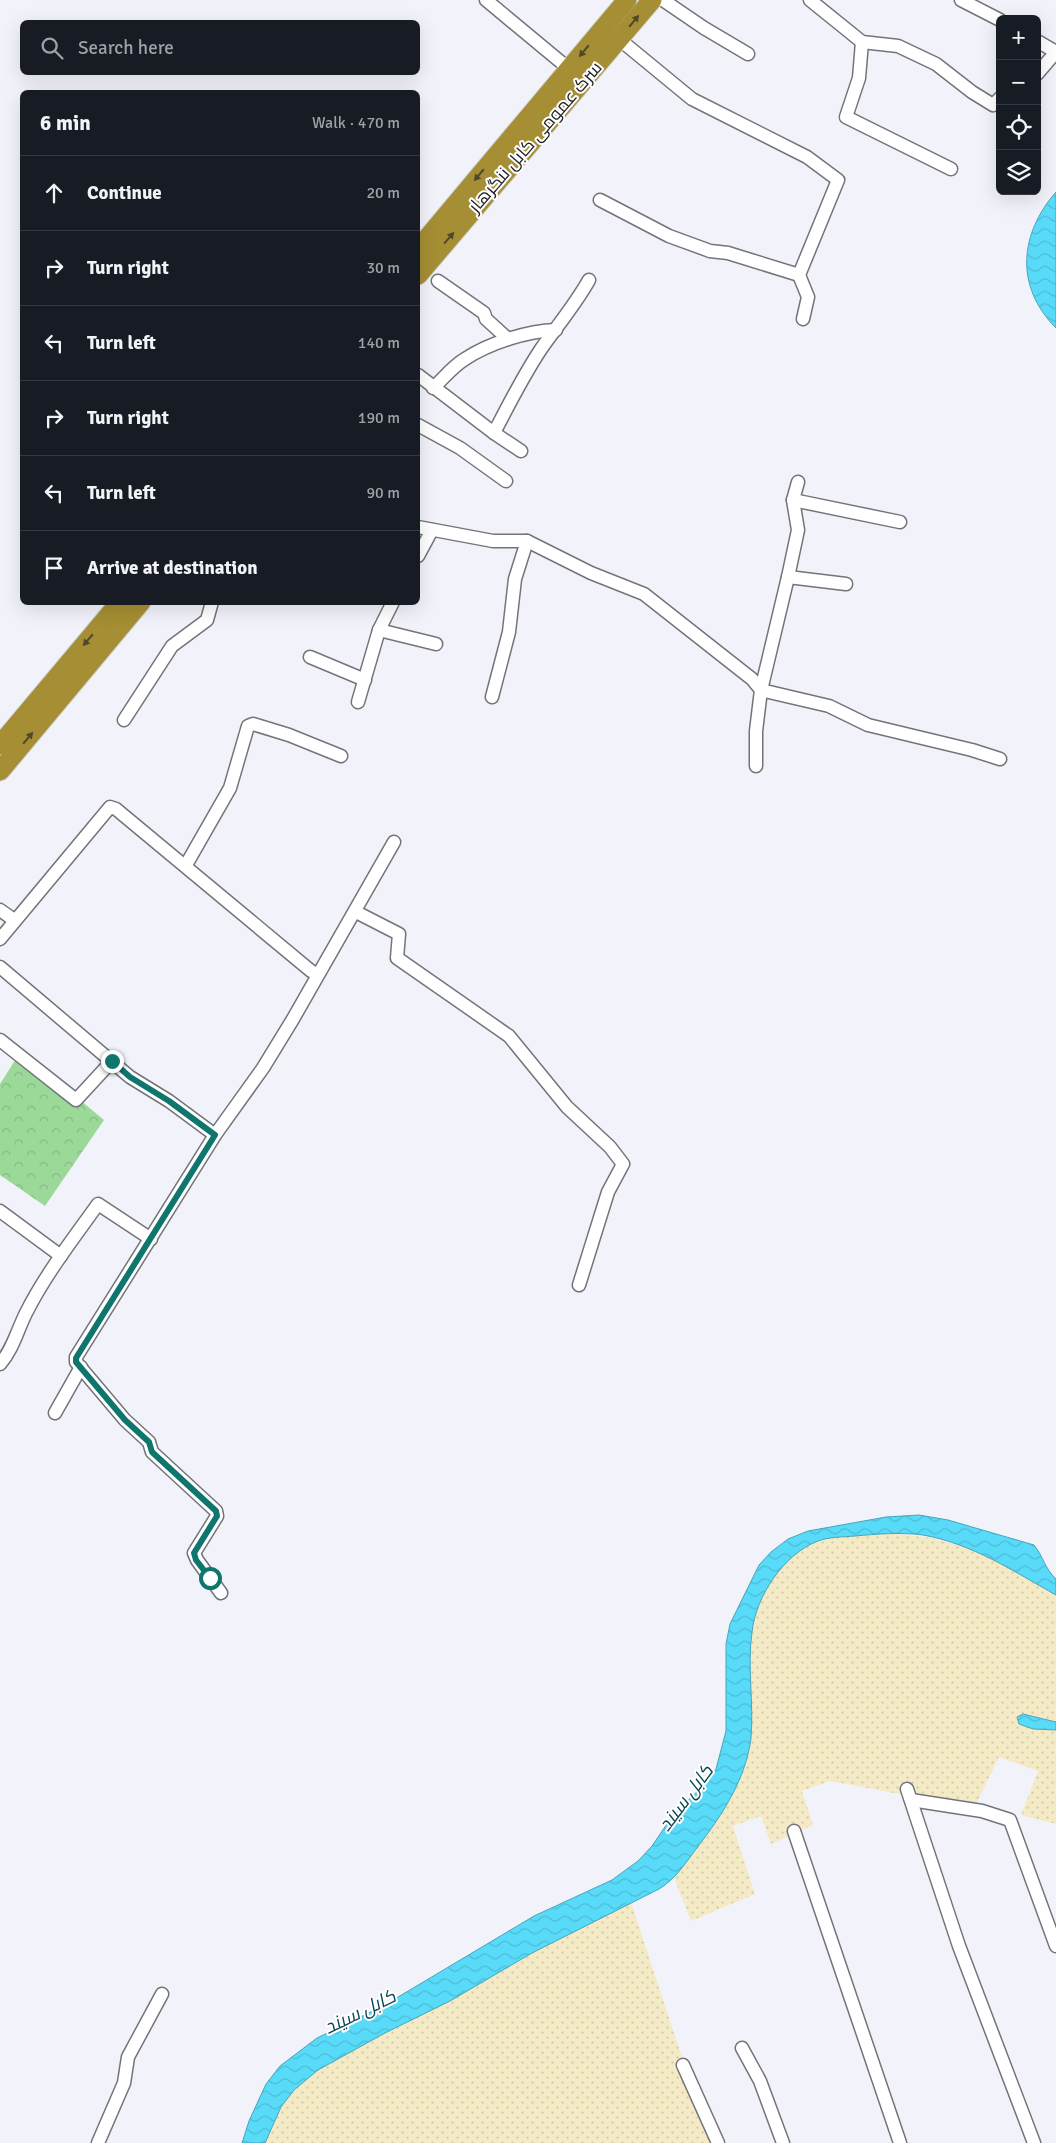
<!DOCTYPE html>
<html lang="en">
<head>
<meta charset="utf-8">
<style>
	body { margin:0; font-family:Signika,Cairo,sans-serif; background:#20242c; color:#f1f3f6 }
	.controls { position:absolute; right:15px; top:15px; display:grid; overflow:hidden; border-radius:8px; box-shadow:0 5px 20px #0002 }
	.controls button { width:45px; height:45px; display:grid; place-items:center; padding:0; border:0; border-bottom:1px solid #363941; background:#171b24; color:#f1f3f6; font:25px sans-serif }
	.stop { position:absolute; width:15px; height:15px; margin:-11px; border:4px solid #0f766e; border-radius:50%; background:#fff }
	.stop.end { background:#0f766e; border-color:#fff; box-shadow:0 1px 5px #0008 }
	.list { margin:0; padding:0; list-style:none }
	h2 { display:flex; justify-content:space-between; align-items:center; height:65px; margin:0; padding:0 20px; font-size:21px }
	h2 small { font-size:16px; font-weight:400; color:#9ea1a6 }
	.list li { display:grid; grid-template-columns:32px 1fr auto; gap:15px; align-items:center; box-sizing:border-box; height:75px; padding:0 20px; border-top:1px solid #363941 }
	.list b { display:block; font-size:19px; white-space:nowrap }
	.list em { font-size:16px; font-style:normal; color:#9ea1a6 }
	.icon { flex:none; width:28px; height:28px; fill:none; stroke:currentColor; stroke-width:2; stroke-linecap:round; stroke-linejoin:round }
	.map { position:relative; flex:none; width:1056px; height:2143px; overflow:hidden }
	.search { position:absolute; background:#171b24; box-shadow:0 5px 20px #0002; left:20px; top:20px; width:400px; height:55px; display:flex; align-items:center; gap:12px; box-sizing:border-box; padding:0 18px; border-radius:8px; color:#9ea1a6; font-size:19px }
	.panel { position:absolute; background:#171b24; box-shadow:0 5px 20px #0002; left:20px; top:90px; width:400px; height:515px; border-radius:8px }
	.map>svg:first-child { display:block }
	.sand { fill:url(#sand-dots) }
	.park { fill:url(#park-crowns) }
	.water { fill:url(#water-waves); stroke:#48a4ba }
	.lines { fill:none; stroke-linecap:round; stroke-linejoin:round }
	.minor-casing { stroke:#73747a; stroke-width:15 }
	.highway-casing { stroke:#cfcfcf; stroke-width:21 }
	.minor { stroke:#fff; stroke-width:12 }
	.highway { stroke:#a58e33; stroke-width:19 }
	.oneway { fill:#50492b }
	.route { stroke:#0f766e; stroke-width:6 }
	.labels { text-anchor:middle; dominant-baseline:central; stroke-width:4; stroke-linejoin:round; paint-order:stroke }
	.street-label { font-size:18px; fill:#232426; stroke:#fff }
	.water-label { font-size:19px; font-style:italic; fill:#0c4754; stroke:#fff }
</style>
</head>
<body>
<div class="map">
<svg width="1056" height="2143" viewBox="0 0 1056 2143">
	<defs>
		<pattern id="sand-dots" width="8" height="8" patternUnits="userSpaceOnUse" patternTransform="scale(1.25)"><rect width="8" height="8" fill="#f4eac5"/><path d="M2 2h.1M6 6h.1" fill="none" stroke="#d1c9a9" stroke-width="1.8" stroke-linecap="round"/></pattern>
		<pattern id="park-crowns" width="20" height="18" patternUnits="userSpaceOnUse" patternTransform="scale(1.25)"><rect width="20" height="18" fill="#9bd999"/><path d="M2 6a3 3 0 1 1 6 0M12 15a3 3 0 1 1 6 0" fill="none" stroke="#85ba84"/></pattern>
		<pattern id="water-waves" width="16" height="10" patternUnits="userSpaceOnUse" patternTransform="scale(1.25)"><rect width="16" height="10" fill="#58dbf9"/><path d="M0 5q4-4 8 0t8 0" fill="none" stroke="#4cbcd5"/></pattern>
	</defs>
	<rect width="100%" height="100%" fill="#f2f3fa"/>
	<g class="sand">
		<path d="M886,1534C953,1533 1000,1562 1056,1595V1722L1027,1714L1056,1730V1824L1021,1815L1038,1771L999,1757L974,1808L830,1781L802,1791L813,1825L771,1844L761,1816L733,1826L755,1894L691,1921L674,1878C706,1835 741,1794 750,1740C754,1716 750,1691 750,1667C750,1655 750,1641 752,1629C759,1596 784,1548 821,1540C842,1535 865,1535 886,1534Z"/>
		<polygon points="631,1902 710,2143 265,2143 281,2107 294,2090 318,2070 385,2033 450,2001 532,1953"/>
	</g>
	<polygon class="park" points="21,1051 104,1120 45,1206 0,1175 0,1084"/>
	<g class="water">
		<path d="M1056,192V328C1014,286 1020,233 1056,192Z"/>
		<path d="M919,1515L948,1520L1034,1545C1043,1556 1045,1569 1056,1579V1595C1013,1571 973,1544 923,1535C900,1532 877,1534 855,1536C843,1537 828,1537 818,1541C784,1554 756,1596 752,1632C747,1667 754,1703 751,1738C746,1778 723,1814 699,1845C687,1861 676,1879 659,1889L532,1953L450,2001L385,2033L318,2070L294,2090L281,2107L265,2143H242L249,2121L266,2084L280,2066L317,2038L383,2006L534,1916L612,1880L638,1861L652,1846L673,1815L706,1783L716,1769L726,1731V1644L730,1624L759,1565L771,1552L788,1539L808,1531L886,1517Z"/>
		<polygon points="1023,1714 1056,1722 1056,1730 1033,1729 1019,1724 1017,1717"/>
	</g>
	<g class="lines">
		<g class="minor-casing">
			<g id="minor">
				<polyline points="486,0 574,73"/>
				<polyline points="663,0 704,28 748,54"/>
				<polyline points="810,0 862,42 898,46 936,64 972,92 993,105 1000,98"/>
				<polyline points="961,0 1000,20"/>
				<polyline points="619,39 692,99 807,157 838,180 799,275"/>
				<polyline points="1037,41 1056,52"/>
				<polyline points="862,42 859,78 846,117 951,169"/>
				<polyline points="1037,74 1056,52"/>
				<polyline points="600,200 669,236 710,251 728,253 799,275 808,297 803,319"/>
				<polyline points="438,281 484,313 486,319 508,339"/>
				<polyline points="418,375 494,433 521,451"/>
				<path d="M433,388C443,379 453,366 465,359C489,343 527,331 556,330"/>
				<polyline points="418,425 460,448 506,481"/>
				<path d="M494,433C509,404 523,376 541,349C557,326 575,305 589,280"/>
				<polyline points="793,500 900,522"/>
				<polyline points="418,527 493,541 527,541 591,573 644,594 752,679 761,690 829,706 868,725 972,750 1000,759"/>
				<polyline points="418,556 432,530"/>
				<polyline points="788,577 798,530 793,500 798,482"/>
				<polyline points="379,630 436,644"/>
				<polyline points="310,657 365,680"/>
				<polyline points="492,697 509,632 515,579 527,541"/>
				<polyline points="358,702 379,630 393,602"/>
				<polyline points="124,720 172,646 207,620 212,602"/>
				<polyline points="756,766 756,731 761,690 788,577 846,584"/>
				<polyline points="186,865 230,788 248,726 253,724 289,735 341,756"/>
				<polyline points="0,910 14,920"/>
				<polyline points="356,912 399,934 397,958 509,1036 567,1107 610,1147 623,1164 608,1192 579,1285"/>
				<polyline points="0,939 110,807 116,809 311,971 317,974"/>
				<polyline points="0,967 130,1077 169,1101 215,1135"/>
				<polyline points="0,1040 76,1100 112,1061"/>
				<polyline points="0,1211 61,1256"/>
				<path d="M0,1364C13,1349 17,1331 26,1313C45,1275 73,1239 98,1204L151,1239"/>
				<polyline points="55,1413 81,1367"/>
				<polyline points="221,1593 197,1560 194,1553 217,1516 216,1511 152,1452 149,1442 125,1420 76,1362 76,1357 215,1135 263,1068 293,1019 394,842"/>
				<polyline points="907,1789 959,1946 1034,2143"/>
				<polyline points="911,1800 982,1811 1010,1820 1056,1946"/>
				<polyline points="794,1831 900,2143"/>
				<polyline points="742,2048 760,2081 783,2143"/>
				<polyline points="683,2065 718,2143"/>
				<polyline points="98,2143 124,2083 128,2057 162,1994"/>
			</g>
		</g>
		<g class="highway-casing">
			<g id="highway">
				<polyline points="418,249 627,0"/>
				<polyline points="418,275 652,0"/>
				<polyline points="0,745 120,602"/>
				<polyline points="0,771 141,602"/>
			</g>
		</g>
		<use href="#minor" class="minor"/>
		<use href="#highway" class="highway"/>
	</g>
	<defs><path id="oneway-solid" d="M-6-.8H1V-3.2L6.5 0L1 3.2V.8H-6Z" transform="scale(1.25)"/></defs>
	<g class="oneway">
		<use href="#oneway-solid" transform="translate(634 21) rotate(-50)"/>
		<use href="#oneway-solid" transform="translate(584 51) rotate(130)"/>
		<use href="#oneway-solid" transform="translate(479 175) rotate(130)"/>
		<use href="#oneway-solid" transform="translate(449 238) rotate(-49)"/>
		<use href="#oneway-solid" transform="translate(88 640) rotate(130)"/>
		<use href="#oneway-solid" transform="translate(28 738) rotate(-50)"/>
	</g>
	<g class="lines">
		<polyline class="route" points="112,1061 130,1077 169,1101 215,1135 76,1358 76,1362 125,1420 149,1442 152,1452 216,1511 217,1516 194,1553 196,1560 210,1578"/>
	</g>
	<g class="labels">
		<g class="street-label">
			<text transform="translate(535 137) rotate(-49)">سرک عمومی کابل ننگرهار</text>
		</g>
		<g class="water-label">
			<text transform="translate(686 1798) rotate(-53)">کابل سيند</text>
			<text transform="translate(360 2012) rotate(-26)">کابل سيند</text>
		</g>
	</g>
</svg>
<div class="controls">
<button>+</button>
<button>−</button>
<button><svg class="icon" aria-label="locate" viewBox="0 0 24 24"><circle cx="12" cy="12" r="6"/><path d="M12 2v4M12 18v4M2 12h4M18 12h4"/></svg></button>
<button><svg class="icon" aria-label="layers" viewBox="0 0 24 24"><path d="M12 4l9 5-9 5-9-5zM3 14l9 5 9-5"/></svg></button>
</div>
<div class="stop" style="left:210px;top:1578px"></div>
<div class="stop end" style="left:112px;top:1061px"></div>
<div class="search"><svg class="icon" aria-label="search" viewBox="0 0 24 24"><circle cx="10" cy="10" r="6"/><path d="M15 15l6 6"/></svg>Search here</div>
<section class="panel">
<h2>6 min<small>Walk · 470 m</small></h2>
<ul class="list">
<li><svg class="icon" aria-label="ahead" viewBox="0 0 24 24"><path d="M12 20V5M6 11l6-6 6 6"/></svg><div><b>Continue</b></div><em>20 m</em></li>
<li><svg class="icon" aria-label="right" viewBox="0 0 24 24"><path d="M7 20v-9h11M14 6l5 5-5 5"/></svg><div><b>Turn right</b></div><em>30 m</em></li>
<li><svg class="icon" aria-label="left" viewBox="0 0 24 24"><path d="M17 20v-9H6M10 6l-5 5 5 5"/></svg><div><b>Turn left</b></div><em>140 m</em></li>
<li><svg class="icon" aria-label="right" viewBox="0 0 24 24"><path d="M7 20v-9h11M14 6l5 5-5 5"/></svg><div><b>Turn right</b></div><em>190 m</em></li>
<li><svg class="icon" aria-label="left" viewBox="0 0 24 24"><path d="M17 20v-9H6M10 6l-5 5 5 5"/></svg><div><b>Turn left</b></div><em>90 m</em></li>
<li><svg class="icon" aria-label="arrive" viewBox="0 0 24 24"><path d="M6 21V4h12l-3 4 3 4H6"/></svg><div><b>Arrive at destination</b></div></li>
</ul>
</section>
</div>
</body>
</html>
